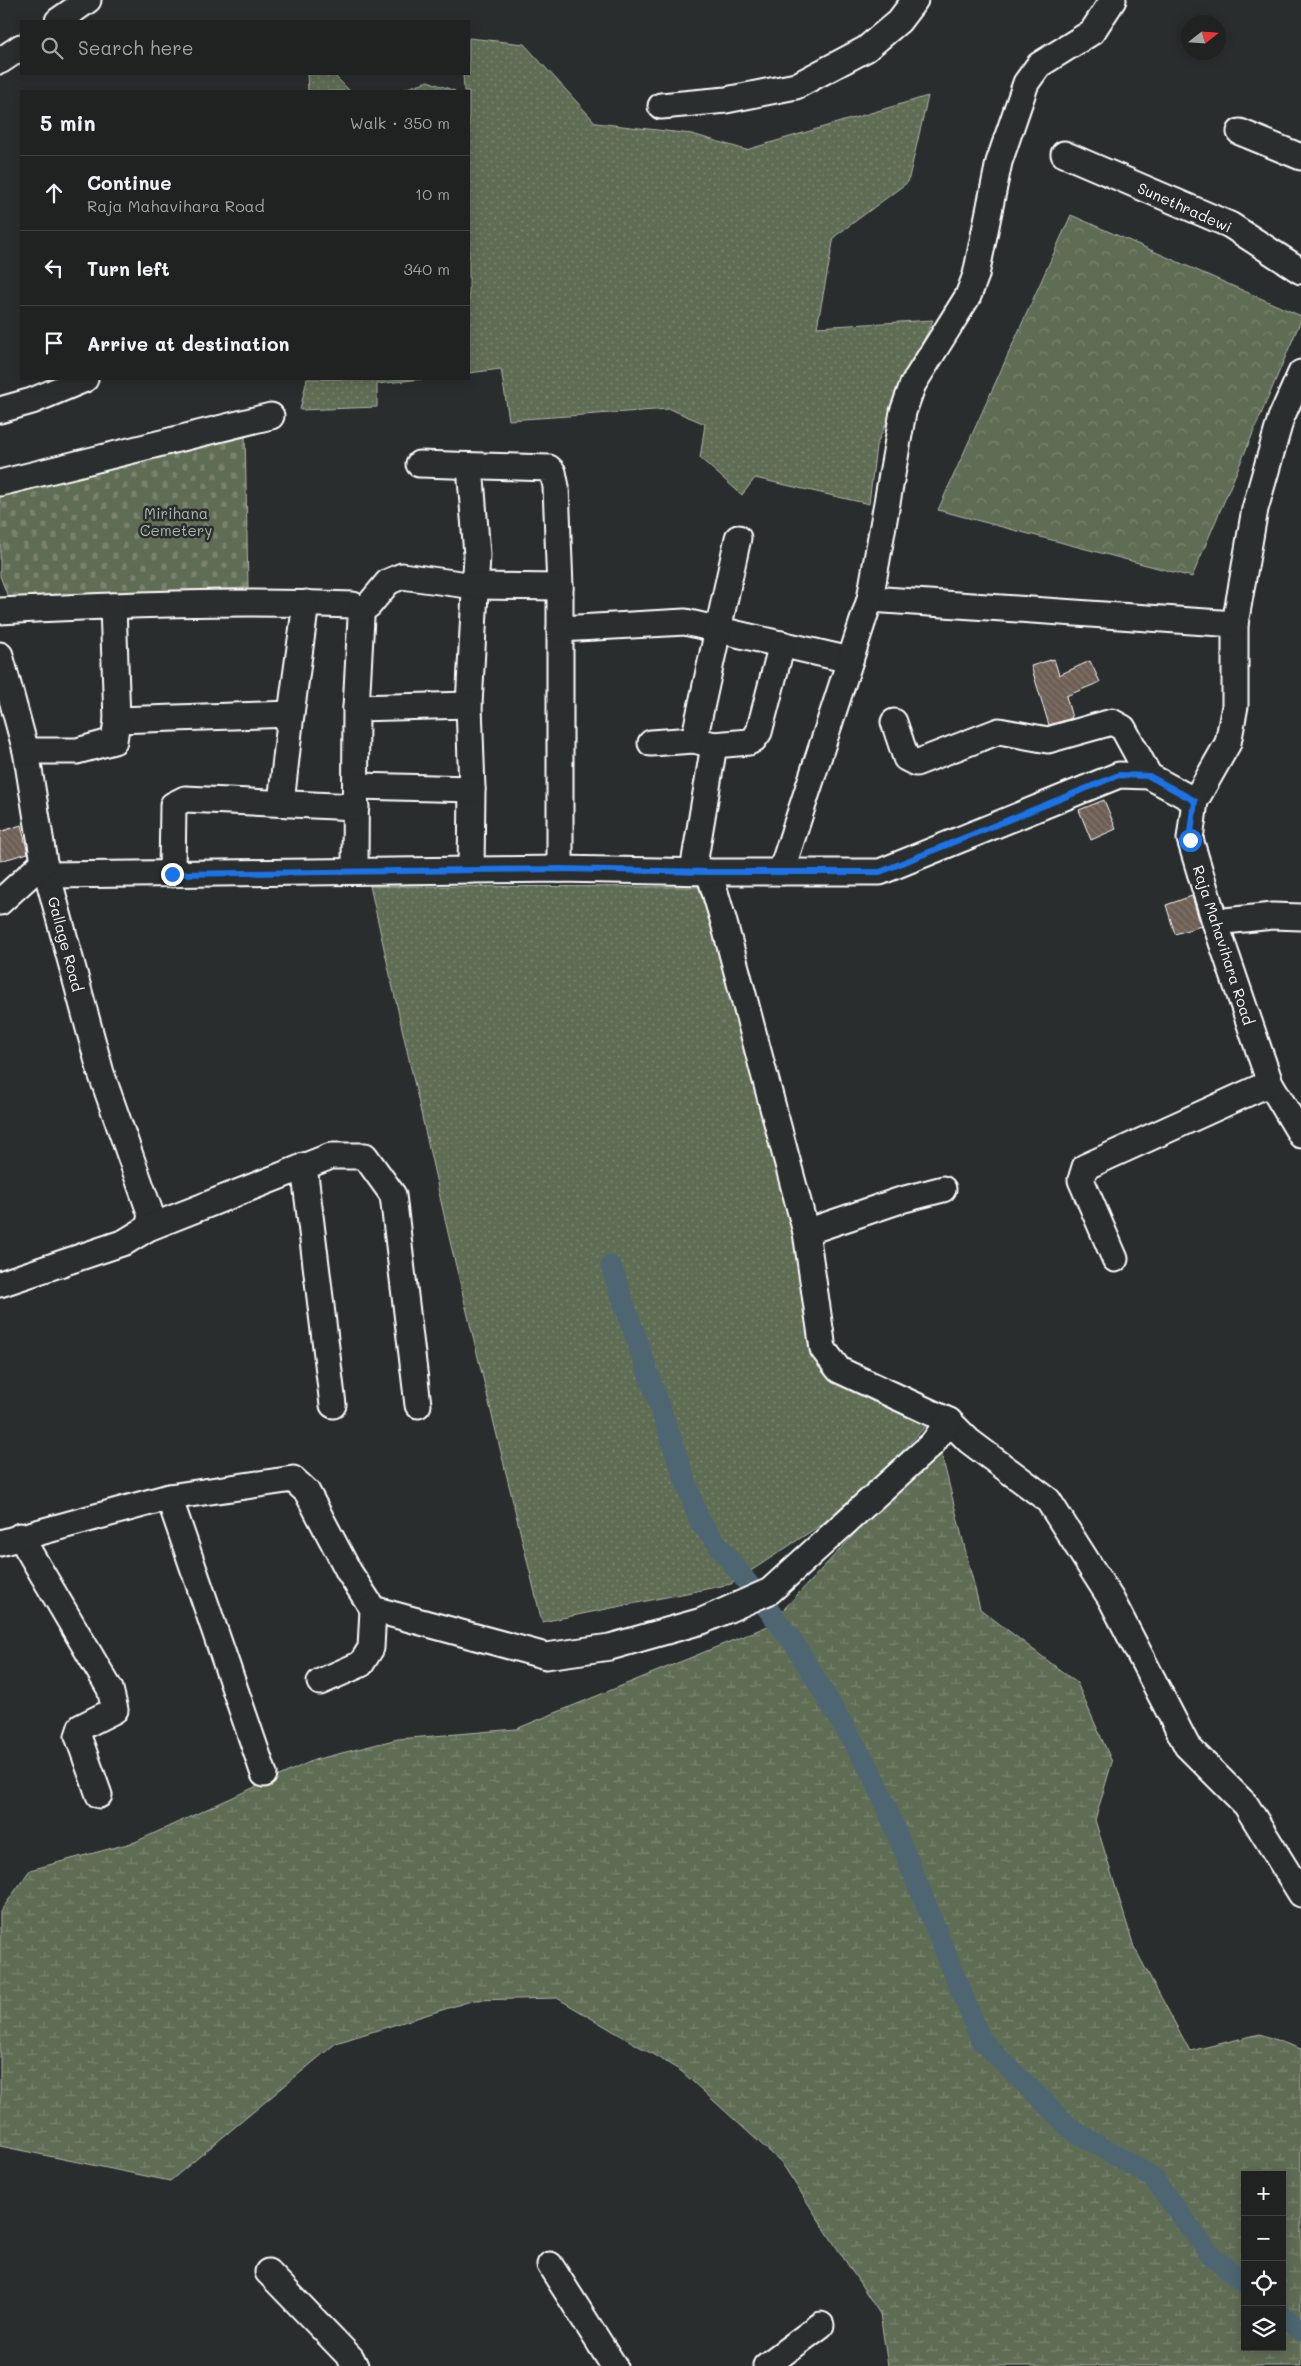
<!DOCTYPE html>
<html lang="en">
<head>
<meta charset="utf-8">
<style>
	body { margin:0; font-family:Mali,sans-serif; background:#2d2f2f; color:#f1f3f6 }
	.controls { position:absolute; right:15px; bottom:15px; display:grid; overflow:hidden; border-radius:0px; box-shadow:0 2px 12px #0003 }
	.controls button { width:45px; height:45px; display:grid; place-items:center; padding:0; border:0; border-bottom:1px solid #3d3f40; background:#202222; color:#f1f3f6; font:25px sans-serif }
	.compass { position:absolute; left:1181px; top:15px; width:45px; height:45px; border-radius:50%; background:#202222; box-shadow:0 2px 12px #0003; rotate:73deg }
	.stop { position:absolute; width:15px; height:15px; margin:-11px; border:4px solid #1a73e8; border-radius:50%; background:#fff }
	.stop.end { background:#1a73e8; border-color:#fff; box-shadow:0 1px 5px #0008 }
	.list { margin:0; padding:0; list-style:none }
	h2 { display:flex; justify-content:space-between; align-items:center; height:65px; margin:0; padding:0 20px; font-size:21px }
	h2 small { font-size:16px; font-weight:400; color:#a2a4a5 }
	.list li { display:grid; grid-template-columns:32px 1fr auto; gap:15px; align-items:center; box-sizing:border-box; height:75px; padding:0 20px; border-top:1px solid #3d3f40 }
	.list b { display:block; font-size:19px; white-space:nowrap }
	.list p { margin:0; font-size:16px; white-space:nowrap; color:#a2a4a5 }
	.list em { font-size:16px; font-style:normal; color:#a2a4a5 }
	.icon { flex:none; width:28px; height:28px; fill:none; stroke:currentColor; stroke-width:2; stroke-linecap:round; stroke-linejoin:round }
	.map { position:relative; flex:none; width:1301px; height:2366px; overflow:hidden }
	.search { position:absolute; background:#202222; box-shadow:0 2px 12px #0003; left:20px; top:20px; width:450px; height:55px; display:flex; align-items:center; gap:12px; box-sizing:border-box; padding:0 18px; border-radius:0px; color:#a2a4a5; font-size:19px }
	.panel { position:absolute; background:#202222; box-shadow:0 2px 12px #0003; left:20px; top:90px; width:450px; height:290px; border-radius:0px }
	.map>svg:first-child { display:block }
	.green { fill:url(#green-dots); stroke:#b0b6aa }
	.forest { fill:url(#forest-crowns); stroke:#b0b6aa }
	.wetland { fill:url(#wetland-marsh); stroke:#b0b6aa; fill-rule:evenodd }
	.cemetery { fill:url(#cemetery-stones); stroke:#b0b6aa }
	.lines { fill:none; stroke-linecap:round; stroke-linejoin:round }
	.canal { stroke:#4d6672; stroke-width:21 }
	.building { fill:url(#building-back-hatch); stroke:#fff }
	.minor-casing { stroke:#fff; stroke-width:29 }
	.minor { stroke:#2a2d2e; stroke-width:25 }
	.route { stroke:#1a73e8; stroke-width:6 }
	.labels { text-anchor:middle; dominant-baseline:central; stroke-width:5; stroke-linejoin:round; paint-order:stroke }
	.street-label { font-size:15px; fill:#fff; stroke:#2a2d2e }
	.park-label { font-size:15px; fill:#b0b6aa; stroke:#2a2d2e }
</style>
</head>
<body>
<div class="map">
<svg width="1301" height="2366" viewBox="0 0 1301 2366">
	<defs>
		<pattern id="green-dots" width="8" height="8" patternUnits="userSpaceOnUse" patternTransform="scale(1.25)"><rect width="8" height="8" fill="#616d55"/><path d="M2 2h.1M6 6h.1" fill="none" stroke="#79836e" stroke-width="1.8" stroke-linecap="round"/></pattern>
		<pattern id="forest-crowns" width="20" height="18" patternUnits="userSpaceOnUse" patternTransform="scale(1.25)"><rect width="20" height="18" fill="#616d55"/><path d="M2 6a3 3 0 1 1 6 0M12 15a3 3 0 1 1 6 0" fill="none" stroke="#79836e"/></pattern>
		<pattern id="wetland-marsh" width="20" height="14" patternUnits="userSpaceOnUse" patternTransform="scale(1.25)"><rect width="20" height="14" fill="#616d55"/><path d="M1 5h8M5 5V1M11 12h8M15 12V8" fill="none" stroke="#79836e"/></pattern>
		<pattern id="cemetery-stones" width="16" height="16" patternUnits="userSpaceOnUse" patternTransform="scale(1.25)"><rect width="16" height="16" fill="#616d55"/><path d="M2 7V4a2 2 0 0 1 4 0v3zM10 15v-3a2 2 0 0 1 4 0v3z" fill="#79836e"/></pattern>
		<pattern id="building-back-hatch" width="6" height="6" patternUnits="userSpaceOnUse" patternTransform="scale(1.25)"><rect width="6" height="6" fill="#6e5e54"/><path d="M-1 5l2 2M0 0l6 6M5-1l2 2" fill="none" stroke="#84766e"/></pattern>
	</defs>
	<rect width="100%" height="100%" fill="#2a2d2e"/>
	<filter id="ink" filterUnits="userSpaceOnUse"><feTurbulence type="fractalNoise" baseFrequency=".02" numOctaves="2"/><feDisplacementMap in="SourceGraphic" scale="10" xChannelSelector="R" yChannelSelector="G"/><feConvolveMatrix kernelMatrix="1 2 1 2 8 2 1 2 1" color-interpolation-filters="sRGB"/></filter>
	<g filter="url(#ink)">
		<g class="green">
			<polygon points="469,38 524,44 596,123 692,134 746,150 928,96 908,182 834,237 817,327 933,320 876,446 869,504 755,478 742,495 700,458 705,424 670,409 509,420 501,369 469,373 469,91 464,91 463,74 469,74"/>
			<polygon points="307,74 333,74 350,91 308,91"/>
			<polygon points="428,81 455,91 399,91"/>
			<polygon points="307,379 422,379 377,384 377,407 300,410"/>
			<polygon points="370,886 716,887 835,1377 927,1425 894,1460 822,1524 731,1584 542,1622 449,1237"/>
		</g>
		<polygon class="forest" points="1071,215 1301,316 1301,320 1192,577 938,510"/>
		<path class="wetland" d="M939,1444L980,1609L1077,1683L1112,1762L1095,1820L1134,1947L1190,2051L1260,2034L1301,2049V2366H888L880,2314L781,2162L681,2071L557,1998L474,2000L336,2043L170,2181L0,2146V1912L30,1870L135,1842L314,1760L398,1739L516,1729L768,1626ZM1245,2175H1282V2347H1245Z"/>
		<polygon class="cemetery" points="245,432 248,588 8,597 0,576 0,494"/>
		<g class="lines">
			<g class="canal">
				<polyline points="611,1266 699,1520 794,1643 874,1777 981,2040 1071,2129 1152,2177 1210,2254 1245,2284"/>
				<polyline points="1282,2315 1301,2331"/>
			</g>
		</g>
		<g class="building">
			<polygon points="1054,659 1059,675 1090,661 1100,682 1066,696 1072,718 1049,725 1031,666"/>
			<polygon points="1104,800 1116,829 1091,840 1079,810"/>
			<polygon points="21,825 28,853 0,861 0,832"/>
			<polygon points="1192,896 1201,926 1175,934 1166,905"/>
		</g>
		<g class="lines">
			<g class="minor-casing">
				<g id="minor">
					<polyline points="58,21 88,0"/>
					<polyline points="0,61 21,47"/>
					<polyline points="661,106 726,100 796,86 866,49 899,21 915,0"/>
					<polyline points="1240,132 1301,157"/>
					<polyline points="1064,154 1230,225 1301,271"/>
					<polyline points="1301,373 1281,418 1255,509 1235,624 1235,706 1228,743 1195,801 1190,839 1215,922 1270,1083 1301,1135"/>
					<polyline points="0,410 32,401 85,379"/>
					<polyline points="419,464 549,468 553,472 556,487 560,587 560,869"/>
					<polyline points="470,466 477,555 469,705 472,789 471,870"/>
					<polyline points="0,483 271,416"/>
					<polyline points="870,599 1235,624"/>
					<path d="M0,611C118,605 236,600 353,605L360,611L361,618L356,708L355,871"/>
					<polyline points="360,611 369,605 388,582 402,576 475,586 560,587"/>
					<polyline points="560,629 685,622 850,660"/>
					<polyline points="0,655 26,751 44,862 101,1073 151,1215 148,1228"/>
					<polyline points="356,708 469,705"/>
					<polyline points="117,720 291,714"/>
					<polyline points="894,722 906,758 916,763 999,731 1048,740 1112,722 1123,728 1149,776"/>
					<polyline points="694,740 738,538"/>
					<polyline points="651,743 694,740 714,745 749,742 754,739 759,732 782,644"/>
					<polyline points="26,751 77,751 114,741 117,720 113,606"/>
					<polyline points="357,786 472,789"/>
					<polyline points="281,803 291,714 306,603"/>
					<polyline points="693,871 714,745"/>
					<polyline points="709,872 723,919 806,1232 823,1349 839,1370 949,1421 969,1441 1048,1500 1111,1599 1187,1746 1246,1805 1301,1894"/>
					<polyline points="781,872 870,599 903,412 913,384 968,296 976,275 999,162 1026,83 1039,65 1092,32 1113,0"/>
					<polyline points="172,874 173,805 185,799 356,807"/>
					<polyline points="48,875 560,869 709,872 880,872 1119,775 1149,776 1195,801"/>
					<polyline points="0,902 44,862"/>
					<polyline points="1215,922 1273,916 1301,917"/>
					<polyline points="304,1166 333,1405"/>
					<polyline points="806,1232 901,1200 943,1189"/>
					<polyline points="1115,1259 1081,1180 1085,1167 1270,1083"/>
					<polyline points="0,1284 125,1242 148,1228 331,1156 365,1156 393,1195 418,1405"/>
					<polyline points="169,1497 264,1774"/>
					<polyline points="20,1536 110,1689 115,1710 81,1727 78,1736 99,1795"/>
					<polyline points="0,1543 169,1497 293,1479 307,1492 349,1572 373,1609 371,1648 361,1664 320,1682"/>
					<polyline points="373,1609 546,1656 610,1647 702,1621 770,1591 932,1444 949,1421"/>
					<polyline points="550,2265 614,2366"/>
					<polyline points="268,2272 351,2358 355,2366"/>
					<polyline points="766,2366 821,2325"/>
				</g>
			</g>
			<use href="#minor" class="minor"/>
		</g>
	</g>
	<g class="lines" filter="url(#ink)">
		<polyline class="route" points="172,874 560,869 709,872 880,872 1119,775 1149,776 1195,801 1190,840"/>
	</g>
	<g class="labels">
		<g class="street-label">
			<text transform="translate(1185 207) rotate(24)">Sunethradewi</text>
			<text transform="translate(66 944) rotate(75)">Gallage Road</text>
			<text transform="translate(1224 945) rotate(72)">Raja Mahavihara Road</text>
		</g>
		<g class="park-label">
			<text x="176" y="513">Mirihana<tspan x="176" dy="17">Cemetery</tspan></text>
		</g>
	</g>
</svg>
<div class="controls">
<button>+</button>
<button>−</button>
<button><svg class="icon" aria-label="locate" viewBox="0 0 24 24"><circle cx="12" cy="12" r="6"/><path d="M12 2v4M12 18v4M2 12h4M18 12h4"/></svg></button>
<button><svg class="icon" aria-label="layers" viewBox="0 0 24 24"><path d="M12 4l9 5-9 5-9-5zM3 14l9 5 9-5"/></svg></button>
</div>
<svg class="compass" viewBox="-18 -18 36 36"><path d="M0-13l5 13h-10z" fill="#e53935"/><path d="M0 13l5-13h-10z" fill="#a2a4a5"/></svg>
<div class="stop" style="left:1190px;top:840px"></div>
<div class="stop end" style="left:172px;top:874px"></div>
<div class="search"><svg class="icon" aria-label="search" viewBox="0 0 24 24"><circle cx="10" cy="10" r="6"/><path d="M15 15l6 6"/></svg>Search here</div>
<section class="panel">
<h2>5 min<small>Walk · 350 m</small></h2>
<ul class="list">
<li><svg class="icon" aria-label="ahead" viewBox="0 0 24 24"><path d="M12 20V5M6 11l6-6 6 6"/></svg><div><b>Continue</b><p>Raja Mahavihara Road</p></div><em>10 m</em></li>
<li><svg class="icon" aria-label="left" viewBox="0 0 24 24"><path d="M17 20v-9H6M10 6l-5 5 5 5"/></svg><div><b>Turn left</b></div><em>340 m</em></li>
<li><svg class="icon" aria-label="arrive" viewBox="0 0 24 24"><path d="M6 21V4h12l-3 4 3 4H6"/></svg><div><b>Arrive at destination</b></div></li>
</ul>
</section>
</div>
</body>
</html>
